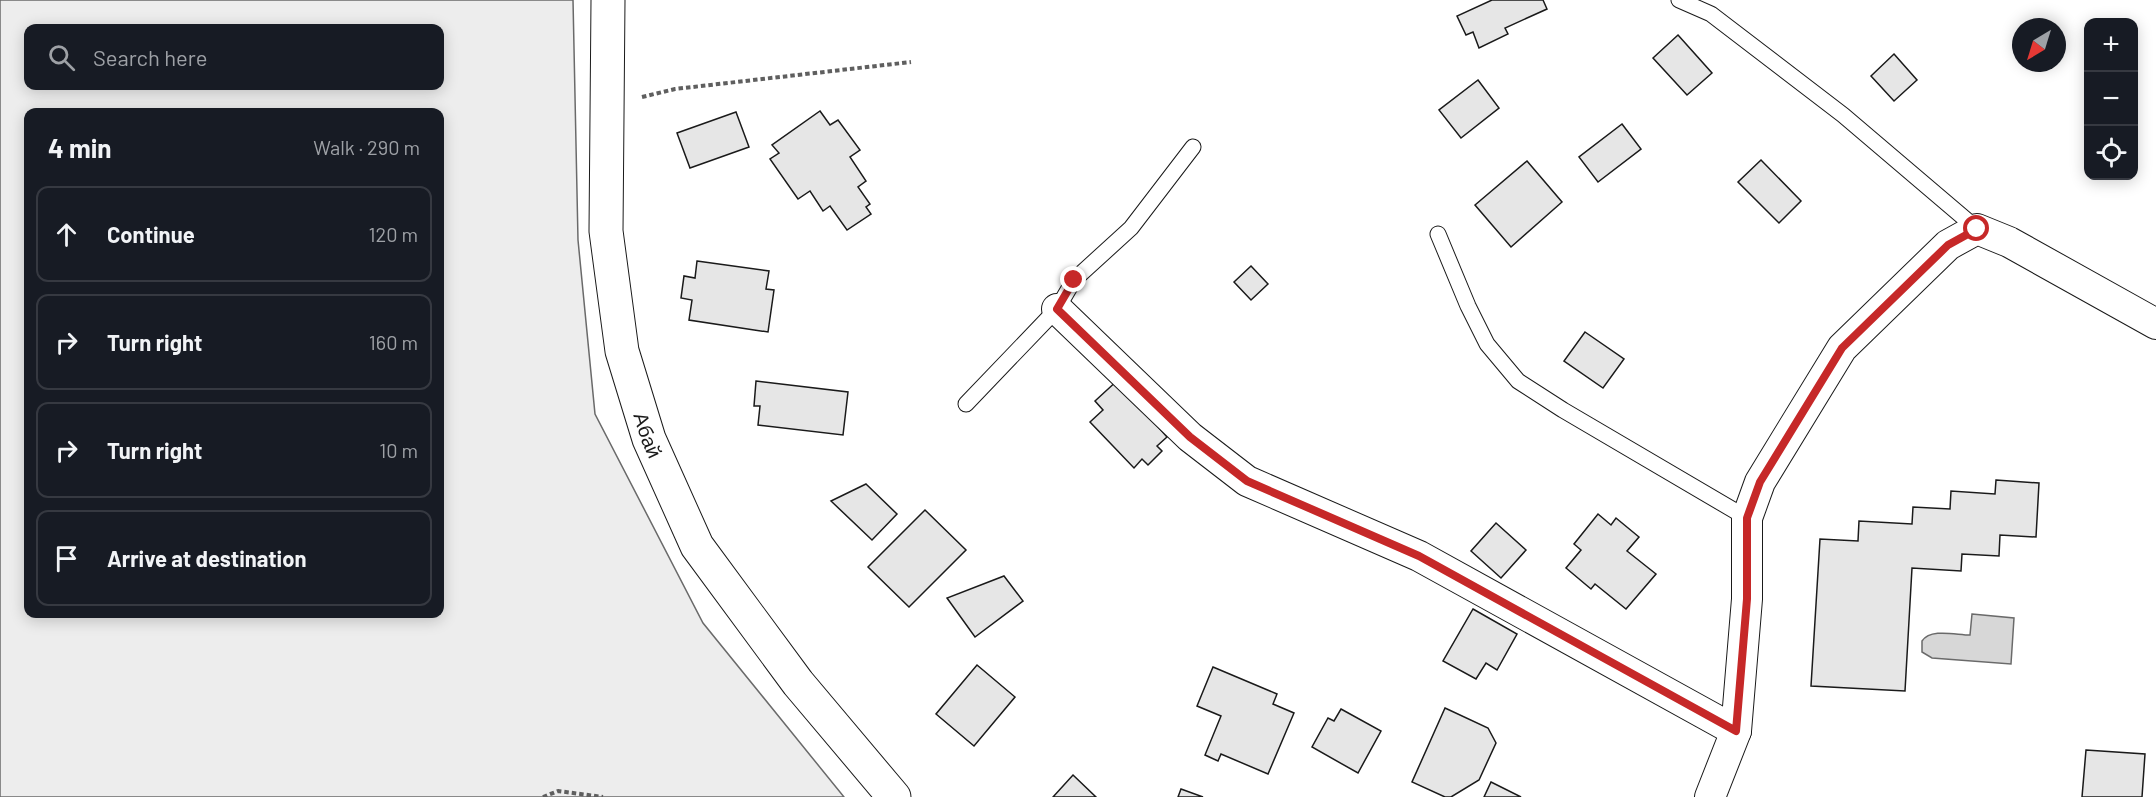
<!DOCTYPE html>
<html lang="en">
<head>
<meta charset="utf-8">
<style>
	body { margin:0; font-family:Barlow,sans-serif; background:#242831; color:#f1f3f6 }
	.controls { position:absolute; right:18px; top:18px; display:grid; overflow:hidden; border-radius:12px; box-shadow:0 3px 15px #0003 }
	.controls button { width:54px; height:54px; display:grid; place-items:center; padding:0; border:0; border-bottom:2px solid #363941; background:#171b24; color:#f1f3f6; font:30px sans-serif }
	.compass { position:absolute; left:2012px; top:18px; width:54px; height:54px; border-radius:50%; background:#171b24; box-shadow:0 3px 15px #0003; rotate:218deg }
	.stop { position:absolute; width:18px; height:18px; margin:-14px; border:4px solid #c62828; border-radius:50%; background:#fff }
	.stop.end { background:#c62828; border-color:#fff; box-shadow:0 2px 6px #0008 }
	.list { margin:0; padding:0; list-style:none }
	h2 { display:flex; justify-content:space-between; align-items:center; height:78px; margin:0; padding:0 24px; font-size:26px }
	h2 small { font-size:20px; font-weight:400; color:#9ea1a6 }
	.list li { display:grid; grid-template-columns:39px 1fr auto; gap:18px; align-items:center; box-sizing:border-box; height:96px; margin:0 12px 12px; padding:0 12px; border:2px solid #363941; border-radius:12px }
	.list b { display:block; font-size:22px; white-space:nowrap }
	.list em { font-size:20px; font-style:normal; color:#9ea1a6 }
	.icon { flex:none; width:33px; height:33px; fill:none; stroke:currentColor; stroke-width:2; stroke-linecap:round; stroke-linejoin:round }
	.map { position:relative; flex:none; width:2156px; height:797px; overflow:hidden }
	.search { position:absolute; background:#171b24; box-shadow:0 3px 15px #0003; left:24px; top:24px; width:420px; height:66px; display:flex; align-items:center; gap:15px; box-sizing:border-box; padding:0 21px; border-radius:12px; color:#9ea1a6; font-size:22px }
	.panel { position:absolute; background:#171b24; box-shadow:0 3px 15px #0003; left:24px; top:108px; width:420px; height:510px; border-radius:12px }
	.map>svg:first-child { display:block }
	.built { fill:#ededed; stroke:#6a6a6a; stroke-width:1.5; fill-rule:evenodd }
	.water { fill:#d7d7d7; stroke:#6a6a6a; stroke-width:1.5 }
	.building { fill:#e6e6e6; stroke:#1a1a1a; stroke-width:1.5 }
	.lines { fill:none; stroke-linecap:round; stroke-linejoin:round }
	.service-casing { stroke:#1a1a1a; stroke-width:17 }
	.minor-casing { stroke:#1a1a1a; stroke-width:32 }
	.tertiary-casing { stroke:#1a1a1a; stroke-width:35 }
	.path { stroke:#5f5f5f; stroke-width:4; stroke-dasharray:4.5 3; stroke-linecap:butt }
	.service { stroke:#fff; stroke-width:15 }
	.minor { stroke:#fff; stroke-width:30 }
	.tertiary { stroke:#fff; stroke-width:33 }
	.route { stroke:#c62828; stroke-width:8 }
	.labels { text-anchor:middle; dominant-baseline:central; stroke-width:4.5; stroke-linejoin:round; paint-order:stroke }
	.street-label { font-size:20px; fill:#1a1a1a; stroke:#fff }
</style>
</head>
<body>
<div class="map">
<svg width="2156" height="797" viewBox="0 0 2156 797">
	<rect width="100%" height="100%" fill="#fff"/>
	<path class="built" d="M0,0H573L578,240L595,414L703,623L844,797H0ZM28,28H440V86H28ZM28,112H440V614H28Z"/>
	<path class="water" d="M1972,614L2014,618L2011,664L1932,658L1922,652V641C1931,628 1956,635 1970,635Z"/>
	<g class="building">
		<polygon points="1492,0 1543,0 1547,9 1505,28 1508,34 1479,48 1473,32 1466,35 1457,16"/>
		<polygon points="1678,35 1712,73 1687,95 1653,58"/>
		<polygon points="1894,54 1917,80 1894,101 1871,76"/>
		<polygon points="1478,80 1499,108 1461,138 1439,110"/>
		<polygon points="820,111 830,125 838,120 860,150 850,157 866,181 858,187 870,204 866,207 871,214 847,230 830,206 823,211 810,191 798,199 770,159 779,153 772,145"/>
		<polygon points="736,112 749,147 690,168 677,133"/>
		<polygon points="1622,124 1641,149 1598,182 1579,157"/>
		<polygon points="1761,160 1801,201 1779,223 1738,182"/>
		<polygon points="1527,161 1562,202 1511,247 1475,205"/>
		<polygon points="697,261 769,271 766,289 774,290 768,332 689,320 692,300 681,298 684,276 695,278"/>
		<polygon points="1251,266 1268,284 1251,300 1234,282"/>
		<polygon points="1585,332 1624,359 1603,388 1564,361"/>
		<polygon points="1120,378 1153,421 1167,437 1157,446 1162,451 1148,465 1142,459 1134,468 1090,422 1103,410 1095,401"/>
		<polygon points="756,381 848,392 843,435 758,425 760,406 754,406"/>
		<polygon points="1996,480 2039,483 2036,537 2000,535 1999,556 1962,554 1961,571 1912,568 1905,691 1811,686 1820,539 1858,541 1859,521 1912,524 1913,507 1950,509 1951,491 1995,494"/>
		<polygon points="866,484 897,514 872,540 831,501"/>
		<polygon points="925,510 966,550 909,607 868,567"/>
		<polygon points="1598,514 1611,525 1616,518 1639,537 1627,551 1656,574 1626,609 1595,584 1591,589 1566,568 1581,550 1574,544"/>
		<polygon points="1496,523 1526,550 1501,578 1471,551"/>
		<polygon points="1004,576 1023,601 975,637 947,598"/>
		<polygon points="1473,609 1517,634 1497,670 1486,663 1476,679 1443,661"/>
		<polygon points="977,665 1015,697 974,746 936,714"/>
		<polygon points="1213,667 1277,694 1273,704 1294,713 1268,774 1221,754 1218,761 1205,755 1221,716 1197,706"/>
		<polygon points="1445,708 1488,728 1496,743 1479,780 1451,797 1445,797 1412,782"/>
		<polygon points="1341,709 1381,731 1358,773 1312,747 1328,718 1334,721"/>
		<polygon points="2086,750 2145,754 2142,797 2082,797"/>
		<polygon points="1073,775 1096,797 1053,797"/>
		<polygon points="1491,782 1521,797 1484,797"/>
		<polygon points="1181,789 1203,797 1178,797"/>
	</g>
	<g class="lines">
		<g class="service-casing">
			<g id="service">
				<polyline points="1679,0 1711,14 1843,115 1977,229"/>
				<polyline points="1438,234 1468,306 1487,344 1518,381 1563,410 1747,518"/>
				<polyline points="966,404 1057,309 1074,280 1131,228 1193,147"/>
			</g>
		</g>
		<g class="minor-casing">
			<g id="minor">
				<polyline points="1057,309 1190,437 1247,481 1419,556 1736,731"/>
				<polyline points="1710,797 1736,731 1747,599 1747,518 1760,482 1842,348 1948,245 1977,229 2009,242 2156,324"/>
			</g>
		</g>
		<g class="tertiary-casing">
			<g id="tertiary">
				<path id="s1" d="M608,0L606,231L622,351L649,439L697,546L798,683L894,797"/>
			</g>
		</g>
		<g class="path">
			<polyline points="642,97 675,89 911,62"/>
			<polyline points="543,797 558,791 603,797"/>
		</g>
		<use href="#service" class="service"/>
		<use href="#minor" class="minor"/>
		<use href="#tertiary" class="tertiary"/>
	</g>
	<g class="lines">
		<polyline class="route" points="1074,280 1057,309 1190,437 1247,481 1419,556 1736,731 1747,599 1747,518 1760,482 1842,348 1948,245 1977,229"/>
	</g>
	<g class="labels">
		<g class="street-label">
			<text stroke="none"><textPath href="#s1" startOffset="440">Абай</textPath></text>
		</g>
	</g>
</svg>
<div class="controls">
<button>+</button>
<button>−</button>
<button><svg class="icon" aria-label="locate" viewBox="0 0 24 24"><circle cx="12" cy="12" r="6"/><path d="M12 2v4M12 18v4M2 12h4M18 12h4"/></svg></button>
</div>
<svg class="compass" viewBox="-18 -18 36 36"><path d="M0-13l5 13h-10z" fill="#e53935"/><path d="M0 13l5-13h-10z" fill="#9ea1a6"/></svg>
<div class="stop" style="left:1977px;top:229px"></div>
<div class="stop end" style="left:1074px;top:280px"></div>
<div class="search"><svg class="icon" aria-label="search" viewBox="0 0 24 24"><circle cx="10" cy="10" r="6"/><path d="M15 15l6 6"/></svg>Search here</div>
<section class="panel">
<h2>4 min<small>Walk · 290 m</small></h2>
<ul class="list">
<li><svg class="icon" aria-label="ahead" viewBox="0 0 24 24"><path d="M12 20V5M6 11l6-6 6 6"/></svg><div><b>Continue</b></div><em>120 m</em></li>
<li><svg class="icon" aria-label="right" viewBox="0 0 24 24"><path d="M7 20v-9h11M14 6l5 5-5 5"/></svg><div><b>Turn right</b></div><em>160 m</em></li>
<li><svg class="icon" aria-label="right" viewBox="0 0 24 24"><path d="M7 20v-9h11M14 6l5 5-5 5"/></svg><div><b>Turn right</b></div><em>10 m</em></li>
<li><svg class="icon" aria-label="arrive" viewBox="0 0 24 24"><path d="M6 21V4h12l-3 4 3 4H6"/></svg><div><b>Arrive at destination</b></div></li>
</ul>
</section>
</div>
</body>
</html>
